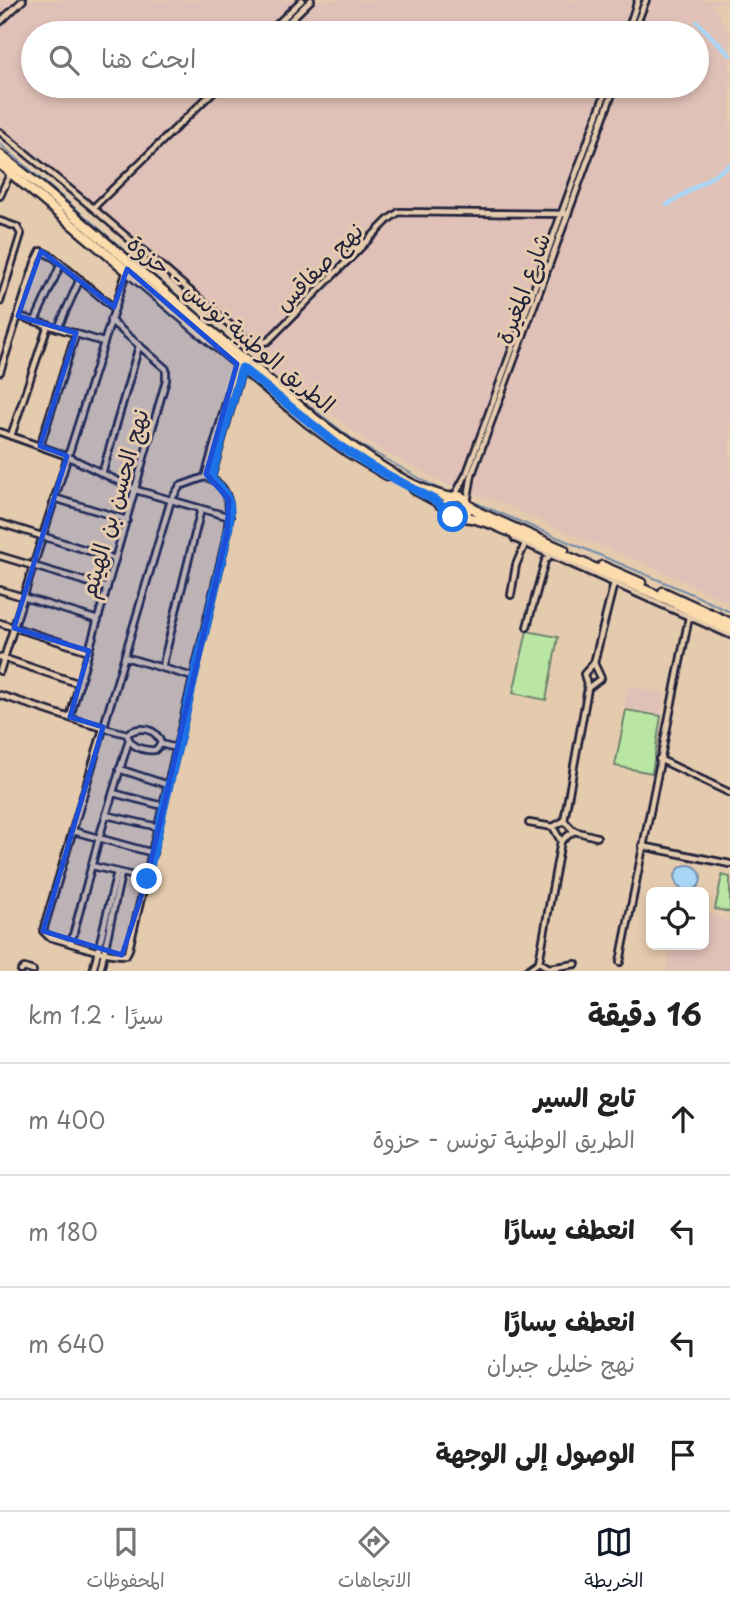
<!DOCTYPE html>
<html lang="ar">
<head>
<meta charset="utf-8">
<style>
	body { margin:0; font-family:"Playpen Sans","Playpen Sans Arabic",sans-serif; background:#f6f6f6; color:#222; direction:rtl }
	.controls { position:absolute; right:21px; bottom:21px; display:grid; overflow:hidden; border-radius:10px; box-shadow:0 4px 10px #0003 }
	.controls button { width:63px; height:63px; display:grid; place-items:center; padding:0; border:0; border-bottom:2px solid #e0e0e0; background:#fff; color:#222; font:35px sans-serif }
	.stop { position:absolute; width:21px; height:21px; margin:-16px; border:5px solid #1a73e8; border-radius:50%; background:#fff }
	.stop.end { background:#1a73e8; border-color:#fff; box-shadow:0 2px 7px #0008 }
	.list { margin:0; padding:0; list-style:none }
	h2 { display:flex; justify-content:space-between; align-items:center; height:91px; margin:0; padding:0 28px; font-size:30px }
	h2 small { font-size:23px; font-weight:400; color:#767676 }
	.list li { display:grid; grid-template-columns:46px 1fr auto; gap:21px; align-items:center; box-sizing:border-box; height:112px; padding:0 28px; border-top:2px solid #e0e0e0 }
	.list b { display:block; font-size:26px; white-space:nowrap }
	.list p { margin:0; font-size:23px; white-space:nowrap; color:#767676 }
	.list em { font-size:23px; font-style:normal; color:#767676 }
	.icon { flex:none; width:38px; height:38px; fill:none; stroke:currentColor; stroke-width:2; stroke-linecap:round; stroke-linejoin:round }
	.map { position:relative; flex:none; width:730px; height:971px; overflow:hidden; direction:ltr }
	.search { position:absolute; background:#fff; box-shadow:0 4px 10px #0003; left:21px; right:21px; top:21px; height:77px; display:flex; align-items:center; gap:18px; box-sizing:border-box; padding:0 24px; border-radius:38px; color:#767676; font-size:26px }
	.sheet { height:539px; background:#fff }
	nav { display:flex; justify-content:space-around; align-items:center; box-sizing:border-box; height:98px; border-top:2px solid #e0e0e0; background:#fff; font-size:19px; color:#767676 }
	nav a { display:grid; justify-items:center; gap:4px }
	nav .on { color:#111827 }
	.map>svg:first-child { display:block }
	.built { fill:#e0c1b8; fill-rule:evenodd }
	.green { fill:#bae6a3; stroke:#6e846f; stroke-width:2 }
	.water { fill:#aad6f6; stroke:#748eab; stroke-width:2 }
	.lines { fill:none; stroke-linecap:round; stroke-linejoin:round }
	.stream { stroke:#748eab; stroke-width:2 }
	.canal { stroke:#aad6f6; stroke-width:4.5 }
	.minor-casing { stroke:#22223b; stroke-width:10 }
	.primary-casing { stroke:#22223b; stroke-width:13 }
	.minor { stroke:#e5cbad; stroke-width:4.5 }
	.primary { stroke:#fcdcac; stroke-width:8 }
	.route { stroke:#1a73e8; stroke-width:9 }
	.marked { fill:#1d4ed8; fill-opacity:0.2; stroke:#1d4ed8; stroke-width:5; stroke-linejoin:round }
	.labels { text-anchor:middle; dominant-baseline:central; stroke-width:6; stroke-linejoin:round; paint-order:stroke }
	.street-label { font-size:23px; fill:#22223b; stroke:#e5cbad }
</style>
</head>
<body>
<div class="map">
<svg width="730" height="971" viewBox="0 0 730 971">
	<rect width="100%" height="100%" fill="#e5cbad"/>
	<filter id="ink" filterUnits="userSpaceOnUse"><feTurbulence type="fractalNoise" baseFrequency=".0143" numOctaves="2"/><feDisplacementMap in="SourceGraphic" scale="14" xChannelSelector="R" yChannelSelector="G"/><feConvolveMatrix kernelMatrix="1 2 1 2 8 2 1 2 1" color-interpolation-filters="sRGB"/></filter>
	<g filter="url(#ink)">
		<g class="built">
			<path d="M0,0H726L713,4L730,34V603L650,566L558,529L504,504L444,483L376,447L306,396L287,379L283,384L257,360L246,344L0,136ZM33,33H697V86H33Z"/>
			<polygon points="628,686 665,693 661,715 624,708"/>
			<polygon points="704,911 730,922 730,971 666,971 671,945 704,945"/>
		</g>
		<g class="green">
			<polygon points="527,631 558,637 546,700 513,693"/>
			<polygon points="626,710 661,716 652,773 615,766"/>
			<polygon points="722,875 730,877 730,912 715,909"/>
		</g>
		<circle class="water" cx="688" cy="878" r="13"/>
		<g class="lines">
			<g class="stream">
				<polyline points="0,144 244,352"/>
				<polyline points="283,386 359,444 437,488"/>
				<polyline points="476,503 692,594 730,612"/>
			</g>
			<g class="canal">
				<polyline points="697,22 730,55"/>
				<polyline points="667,205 730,165"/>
			</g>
			<g class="minor-casing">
				<g id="minor">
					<polyline points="0,22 23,0"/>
					<polyline points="268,33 302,0"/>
					<polyline points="277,33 311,0"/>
					<polyline points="627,33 638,0"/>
					<polyline points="633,33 646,0"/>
					<polyline points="215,91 223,86"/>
					<polyline points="0,132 93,208 249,341 258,343 268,341 389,219 399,212 568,214"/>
					<polyline points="0,196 11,172"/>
					<polyline points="93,208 214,91 216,86"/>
					<polyline points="0,221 17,227 21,234 0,302"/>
					<polyline points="18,316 103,342"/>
					<polyline points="35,321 61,264"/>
					<polyline points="58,328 80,279"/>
					<polyline points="0,372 35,263 41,251 53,257 114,308"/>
					<polyline points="0,432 67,456 136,490 230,517"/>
					<polyline points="11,436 48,325"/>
					<polyline points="40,446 76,333"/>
					<polyline points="102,474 139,346"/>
					<path d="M205,477C236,485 230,519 225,543L129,949L126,955C100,955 73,943 49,937L43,931L171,500L180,486Z"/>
					<polyline points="205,477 237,364"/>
					<polyline points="211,478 242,368"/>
					<polyline points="454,497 467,473 608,86"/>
					<polyline points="54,498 127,520"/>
					<polyline points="467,503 472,474 615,86"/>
					<polyline points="0,523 115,559"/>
					<polyline points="512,534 515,539 730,635"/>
					<polyline points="0,556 107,588"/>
					<polyline points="0,590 98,620"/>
					<polyline points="511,595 516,565 525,544"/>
					<polyline points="0,623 89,651"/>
					<polyline points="527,627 545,561 550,555"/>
					<polyline points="0,657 80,684"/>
					<polyline points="125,657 193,677"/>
					<polyline points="162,668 201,509"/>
					<polyline points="0,671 127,270"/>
					<polyline points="588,688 601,678 594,663"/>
					<path d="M0,695L85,723L127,734C140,725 157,728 161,744"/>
					<polyline points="70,717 166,380 166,369 110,320"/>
					<path d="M127,734C130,747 143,751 155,750L161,744L176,748"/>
					<polyline points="659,759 730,793"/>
					<polyline points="119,769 168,785"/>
					<polyline points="113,793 163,806"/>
					<polyline points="106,815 158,827"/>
					<polyline points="564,821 588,688 584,674 594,663 614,583"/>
					<polyline points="564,821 574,831 597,837"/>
					<polyline points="529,823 553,827 564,821"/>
					<polyline points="73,831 153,853"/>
					<polyline points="561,841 574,831"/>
					<polyline points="642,846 730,864"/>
					<polyline points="92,866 147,879"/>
					<polyline points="71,943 99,838 129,740"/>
					<polyline points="539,962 549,968 576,964"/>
					<polyline points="620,962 690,612"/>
					<polyline points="21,971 24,968 33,971"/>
					<polyline points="93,971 117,872"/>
					<polyline points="100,971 121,874"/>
					<polyline points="526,971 539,962 561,841 553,827"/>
				</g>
			</g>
			<g class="primary-casing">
				<g id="primary">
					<path d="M0,155L37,184L316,420C352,447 408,491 453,498"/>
					<polyline points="0,164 308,423 348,452 387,475"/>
					<polyline points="414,489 436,501 447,510"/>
					<circle cx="457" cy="507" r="11"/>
					<polyline points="467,504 480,513 564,550"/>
					<polyline points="461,517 472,518 492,524 666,599 730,630"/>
					<polyline points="602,566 641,583"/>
					<polyline points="663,592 730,623"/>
				</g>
			</g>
			<use href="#minor" class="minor"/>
			<use href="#primary" class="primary"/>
		</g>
	</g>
	<g class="lines" filter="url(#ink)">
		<path class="route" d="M147,879L228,533C232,505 232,497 211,478L242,368L338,445L371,466L436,501L453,517"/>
	</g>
	<path class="marked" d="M41,251L114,307L127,269L237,364L206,474L229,499L227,533L147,879L122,955L43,931L103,727L70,717L89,651L14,628L67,456L40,446L76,333L18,316Z"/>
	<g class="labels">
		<g class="street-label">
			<text transform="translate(318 266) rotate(-45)">نهج صفاقس</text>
			<text transform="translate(522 288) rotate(-70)">شارع المغيرة</text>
			<text transform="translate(232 323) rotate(40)">الطريق الوطنية تونس - حزوة</text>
			<text transform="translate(113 503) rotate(-74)">نهج الحسن بن الهيثم</text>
		</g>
	</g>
</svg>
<div class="controls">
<button><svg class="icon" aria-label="locate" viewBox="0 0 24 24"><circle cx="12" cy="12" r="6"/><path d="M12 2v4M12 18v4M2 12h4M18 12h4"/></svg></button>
</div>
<div class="stop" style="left:453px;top:517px"></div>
<div class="stop end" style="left:147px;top:879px"></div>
<div class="search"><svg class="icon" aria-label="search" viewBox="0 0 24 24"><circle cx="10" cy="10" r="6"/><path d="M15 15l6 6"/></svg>ابحث هنا</div>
</div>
<section class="sheet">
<h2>16 دقيقة<small>سيرًا · 1.2 km</small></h2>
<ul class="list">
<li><svg class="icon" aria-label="ahead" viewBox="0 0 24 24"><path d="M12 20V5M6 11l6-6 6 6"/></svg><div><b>تابع السير</b><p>الطريق الوطنية تونس - حزوة</p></div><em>400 m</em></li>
<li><svg class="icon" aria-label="left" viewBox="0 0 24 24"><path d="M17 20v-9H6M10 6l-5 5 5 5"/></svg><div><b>انعطف يسارًا</b></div><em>180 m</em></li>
<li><svg class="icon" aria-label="left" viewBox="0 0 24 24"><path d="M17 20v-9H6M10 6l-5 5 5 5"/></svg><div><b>انعطف يسارًا</b><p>نهج خليل جبران</p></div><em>640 m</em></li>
<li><svg class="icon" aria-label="arrive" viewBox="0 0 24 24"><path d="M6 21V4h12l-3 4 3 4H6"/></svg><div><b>الوصول إلى الوجهة</b></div></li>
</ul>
</section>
<nav>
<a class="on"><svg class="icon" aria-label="map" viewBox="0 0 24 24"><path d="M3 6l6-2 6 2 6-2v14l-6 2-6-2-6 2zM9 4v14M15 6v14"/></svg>الخريطة</a>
<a><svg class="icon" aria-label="directions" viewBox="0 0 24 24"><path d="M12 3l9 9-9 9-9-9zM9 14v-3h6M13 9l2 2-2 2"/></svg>الاتجاهات</a>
<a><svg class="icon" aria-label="saved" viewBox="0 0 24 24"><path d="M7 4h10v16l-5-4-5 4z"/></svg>المحفوظات</a>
</nav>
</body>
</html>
